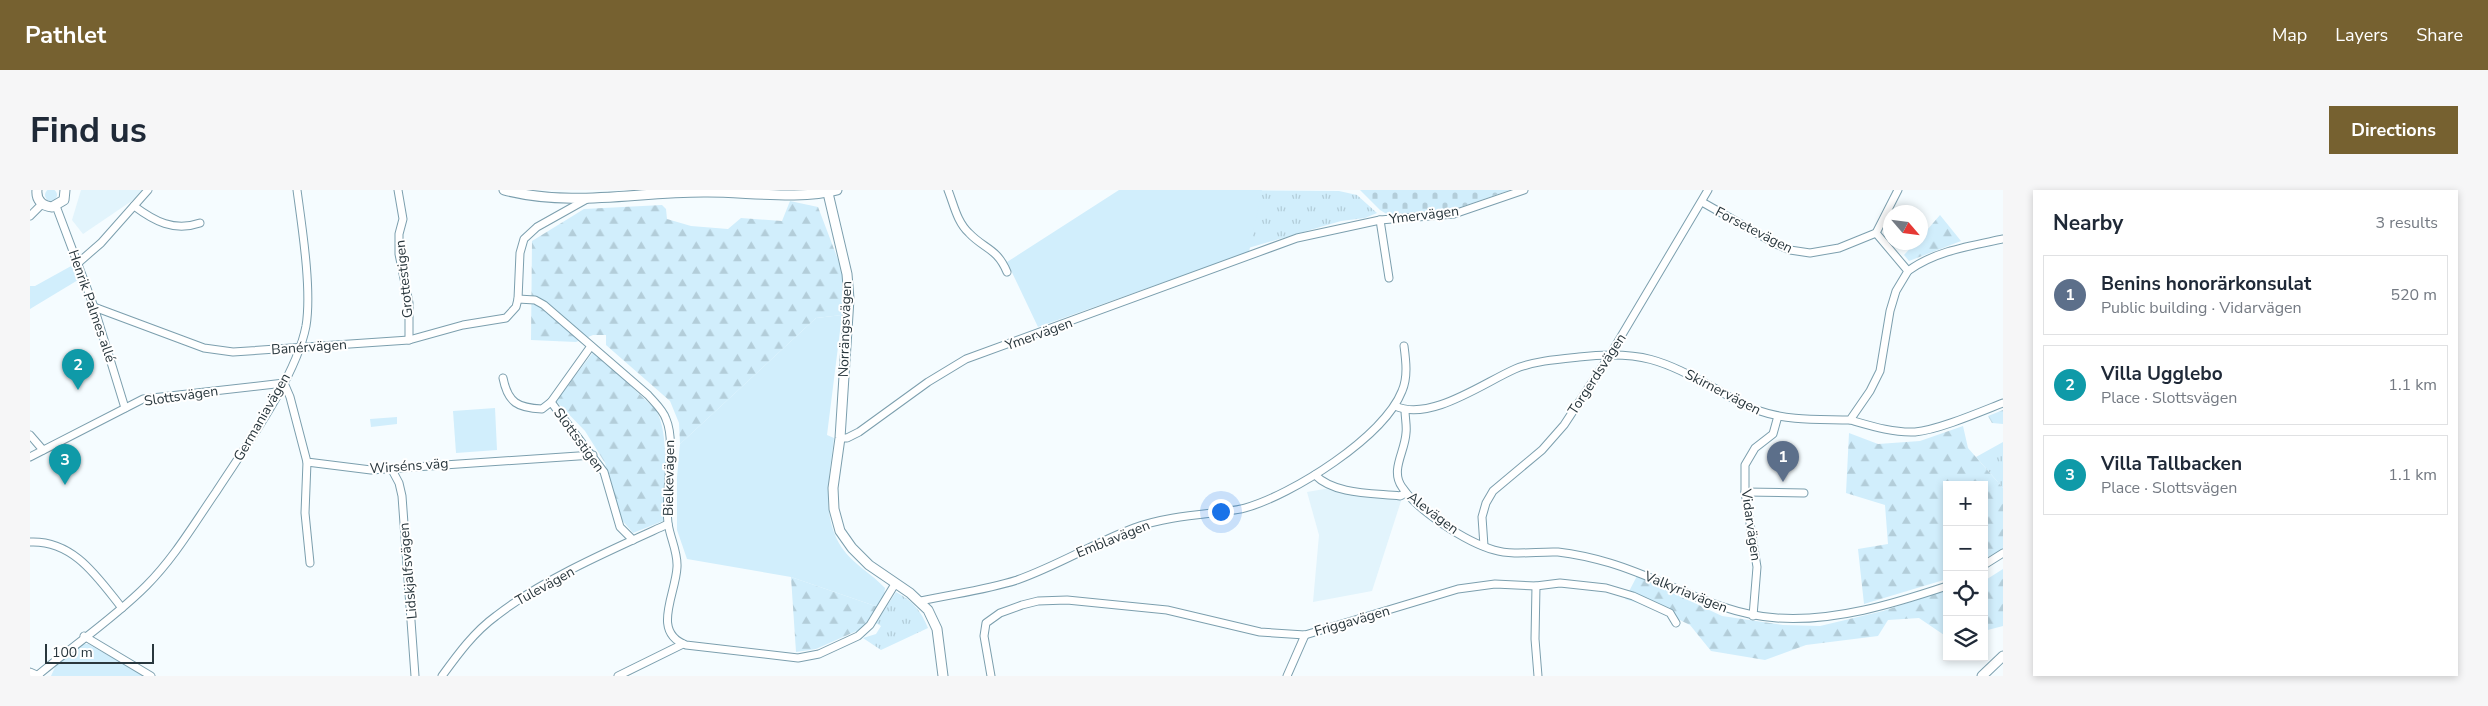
<!DOCTYPE html>
<html lang="en">
<head>
<meta charset="utf-8">
<style>
	body { margin:0; font-family:"Nunito Sans",sans-serif; background:#f6f6f7; color:#1f2937 }
	.controls { position:absolute; right:15px; bottom:15px; display:grid; overflow:hidden; border-radius:0px; box-shadow:0 2px 8px #0003 }
	.controls button { width:45px; height:45px; display:grid; place-items:center; padding:0; border:0; border-bottom:1px solid #e0e1e3; background:#fff; color:#1f2937; font:25px sans-serif }
	.compass { position:absolute; left:1853px; top:15px; width:45px; height:45px; border-radius:50%; background:#fff; box-shadow:0 2px 8px #0003; rotate:118deg }
	.scale { position:absolute; left:15px; bottom:12px; width:109px; box-sizing:border-box; padding-left:5px; border:2px solid #29373d; border-top:0; font-size:14px; line-height:18px; white-space:nowrap; color:#29373d; -webkit-text-stroke:4px #fff; paint-order:stroke }
	.you { position:absolute; left:1190px; top:321px; width:18px; height:18px; margin:-12px; border:4px solid #fff; border-radius:50%; background:#1a73e8; box-shadow:0 0 0 8px #1a73e833 }
	.badge { display:grid; place-items:center; width:32px; height:32px; border-radius:50%; background:#766130; color:#fff; font-size:16px; font-weight:700 }
	.pin { position:absolute; translate:-50% -41px; filter:drop-shadow(0 1px 2px #0008) }
	.pin::after { content:''; position:absolute; top:26px; width:18px; height:15px; background:inherit; clip-path:polygon(0 0,100% 0,50% 100%) }
	.list { margin:0; padding:0; list-style:none }
	h2 { display:flex; justify-content:space-between; align-items:center; height:65px; margin:0; padding:0 20px; font-size:21px }
	h2 small { font-size:16px; font-weight:400; color:#747a83 }
	.list li { display:grid; grid-template-columns:32px 1fr auto; gap:15px; align-items:center; box-sizing:border-box; height:80px; margin:0 10px 10px; padding:0 10px; border:1px solid #e0e1e3; border-radius:0px }
	.list b { display:block; font-size:19px; white-space:nowrap }
	.list p { margin:0; font-size:16px; white-space:nowrap; color:#747a83 }
	.list em { font-size:16px; font-style:normal; color:#747a83 }
	.icon { flex:none; width:28px; height:28px; fill:none; stroke:currentColor; stroke-width:2; stroke-linecap:round; stroke-linejoin:round }
	.map { position:relative; flex:none; width:1973px; height:486px; overflow:hidden; border-radius:0px }
	header { display:flex; align-items:center; gap:30px; box-sizing:border-box; height:70px; padding:0 25px; background:#766130; color:#fff }
	header strong { font-size:24px }
	nav { display:flex; gap:28px; margin-inline-start:auto; font-size:18px }
	.intro { display:flex; align-items:center; justify-content:space-between; box-sizing:border-box; height:120px; padding:0 30px }
	h1 { margin:0; font-size:35px }
	.button { padding:12px 22px; border-radius:0px; background:#766130; color:#fff; font-size:18px; font-weight:700 }
	main { display:flex; gap:30px; padding:0 30px }
	aside { flex:1; background:#fff; border-radius:0px; box-shadow:0 2px 8px #0003 }
	.map>svg:first-child { display:block }
	.built { fill:#e2f4fc }
	.grass { fill:url(#grass-tufts) }
	.forest { fill:url(#forest-firs) }
	.cemetery { fill:url(#cemetery-stones) }
	.park { fill:#d1eefc }
	.lines { fill:none; stroke-linecap:round; stroke-linejoin:round }
	.minor-casing { stroke:#7c9fae; stroke-width:9 }
	.tertiary-casing { stroke:#7c9fae; stroke-width:11 }
	.minor { stroke:#fff; stroke-width:7 }
	.tertiary { stroke:#fff; stroke-width:9 }
	.labels { text-anchor:middle; dominant-baseline:central; stroke-width:4; stroke-linejoin:round; paint-order:stroke }
	.street-label { font-size:14px; fill:#29373d; stroke:#fff }
</style>
</head>
<body>
<header>
<strong>Pathlet</strong>
<nav><a>Map</a><a>Layers</a><a>Share</a></nav>
</header>
<div class="intro"><h1>Find us</h1><a class="button">Directions</a></div>
<main>
<div class="map">
<svg width="1973" height="486" viewBox="0 0 1973 486">
	<defs>
		<pattern id="grass-tufts" width="24" height="20" patternUnits="userSpaceOnUse" patternTransform="scale(1.25)"><rect width="24" height="20" fill="#d1eefc"/><path d="M3 7l-1-3M5 7V3M7 7l1-3M15 17l-1-3M17 17v-4M19 17l1-3" fill="none" stroke="#b3cdd9"/></pattern>
		<pattern id="forest-firs" width="22" height="20" patternUnits="userSpaceOnUse" patternTransform="scale(1.25)"><rect width="22" height="20" fill="#d1eefc"/><path d="M5 1l3.5 6h-7zM16 11l3.5 6h-7z" fill="#b3cdd9"/></pattern>
		<pattern id="cemetery-stones" width="16" height="16" patternUnits="userSpaceOnUse" patternTransform="scale(1.25)"><rect width="16" height="16" fill="#d1eefc"/><path d="M2 7V4a2 2 0 0 1 4 0v3zM10 15v-3a2 2 0 0 1 4 0v3z" fill="#b3cdd9"/></pattern>
	</defs>
	<rect width="100%" height="100%" fill="#f5fcff"/>
	<g class="built">
		<polygon points="51,0 113,0 106,8 53,44 42,30"/>
		<polygon points="1300,298 1372,308 1342,401 1283,412 1289,345 1277,302"/>
	</g>
	<g class="grass">
		<polygon points="1180,0 1309,1 1327,5 1347,23 1335,28 1311,31 1208,61"/>
		<polygon points="1973,252 1973,298 1946,267"/>
		<path d="M866,402C883,411 891,421 898,438L851,460L833,448L846,444L851,436L846,433Z"/>
	</g>
	<g class="forest">
		<polygon points="760,11 788,17 812,80 812,125 786,128 650,254 649,233 640,211 576,155 576,145 563,145 546,152 501,150 502,51 554,19 632,15 636,19 637,29 661,36 698,39 711,28 752,31"/>
		<polygon points="1910,25 1931,51 1879,71 1874,65 1885,53 1890,52 1891,47"/>
		<path d="M564,161L626,220C641,246 633,300 633,331L603,343L591,329L575,273L555,241L526,211Z"/>
		<polygon points="1973,220 1973,234 1962,233 1958,226"/>
		<polygon points="1933,236 1938,258 1973,298 1973,359 1954,369 1954,295 1917,295 1917,389 1834,414 1828,359 1858,354 1855,315 1816,303 1819,243 1848,254 1890,251"/>
		<polygon points="1973,379 1973,436 1954,441 1954,391"/>
		<polygon points="1607,386 1692,426 1753,435 1790,436 1853,421 1917,400 1917,447 1889,428 1858,430 1848,446 1776,455 1735,470 1681,461 1660,435 1627,419 1595,409"/>
		<polygon points="761,387 848,417 831,439 786,459 766,462"/>
	</g>
	<polygon class="cemetery" points="1330,0 1480,0 1428,18 1360,26 1350,20"/>
	<g class="park">
		<circle cx="21" cy="5" r="6"/>
		<polygon points="1089,0 1232,0 1219,62 1008,137 977,72"/>
		<polygon points="43,75 48,90 0,119 0,96 5,96"/>
		<path d="M812,125L797,245L804,248C800,284 790,325 812,358C823,374 842,384 855,398L854,406L848,417L761,387L657,369L647,340V287L650,254L786,128Z"/>
		<polygon points="465,218 467,260 426,263 423,221"/>
		<polygon points="367,227 367,234 341,237 340,229"/>
		<polygon points="52,454 58,454 115,486 21,486 27,473"/>
	</g>
	<g class="lines">
		<g class="minor-casing">
			<g id="minor">
				<polyline points="368,0 373,29 369,44 369,64 379,113 379,150"/>
				<path d="M918,0C924,15 927,32 939,43C954,59 967,58 977,82"/>
				<polyline points="1672,12 1746,54 1760,60 1780,63 1809,58 1846,43 1868,0"/>
				<polyline points="26,16 64,117 95,218"/>
				<path d="M104,16C124,31 144,42 170,33"/>
				<polyline points="0,26 12,14"/>
				<polyline points="1350,30 1359,88"/>
				<polyline points="48,73 71,53 118,0"/>
				<path d="M1878,81C1905,61 1940,56 1973,49"/>
				<path d="M488,109L505,110L514,115L618,205C625,213 633,220 636,229C647,254 634,303 638,333C640,348 648,362 647,377C646,404 621,442 656,455L768,468L789,464L828,446L840,435L865,394"/>
				<polyline points="64,117 174,158 203,162 379,150 433,135 476,128 486,117 488,109 490,63 494,49 507,37 557,9"/>
				<path d="M473,188C478,213 488,218 512,219L521,212L574,282L590,337L603,350"/>
				<polyline points="521,212 561,156"/>
				<path d="M1365,216C1400,232 1453,193 1485,179C1504,171 1529,169 1549,167C1612,160 1632,170 1686,199C1700,207 1714,216 1730,221C1758,231 1790,229 1820,230L1840,201L1850,181L1860,121L1866,101L1878,81L1846,43"/>
				<path d="M1375,220C1375,228 1377,236 1376,243C1375,262 1360,280 1372,297C1388,321 1436,352 1464,360C1484,366 1508,361 1528,362C1545,364 1563,368 1580,373C1637,390 1687,424 1747,428C1804,432 1863,414 1917,396"/>
				<path d="M1820,230C1841,236 1863,243 1885,242C1908,240 1950,222 1973,213"/>
				<polyline points="0,245 13,260"/>
				<polyline points="810,248 817,248 829,242 898,192 936,169 1267,48 1350,30 1424,24 1494,0"/>
				<polyline points="0,267 113,209 254,193 260,207 277,272 341,280 563,265"/>
				<polyline points="277,272 275,323 280,373"/>
				<polyline points="361,278 369,293 372,306 385,486"/>
				<path d="M1285,285C1305,305 1344,303 1370,306L1376,303"/>
				<polyline points="1715,302 1774,303"/>
				<path d="M0,352C44,350 68,388 92,418"/>
				<polyline points="1454,356 1452,327 1456,313 1463,301 1512,260 1534,235 1580,165 1678,0"/>
				<polyline points="1954,375 1973,363"/>
				<polyline points="1506,396 1505,449 1508,486"/>
				<path d="M891,411C922,404 956,400 987,390C1027,376 1064,353 1104,338C1129,329 1155,326 1182,323C1193,321 1205,321 1215,318C1262,305 1354,247 1372,201C1378,187 1376,171 1374,156"/>
				<polyline points="1723,426 1727,377 1715,302 1715,275 1725,258 1743,244 1748,226"/>
				<polyline points="54,446 121,486"/>
				<polyline points="0,482 9,486"/>
				<path d="M8,485C44,455 83,429 116,396C144,368 164,334 186,302C215,257 266,188 276,136C282,100 272,37 267,0"/>
				<path d="M412,486C428,464 444,442 466,426C513,389 583,359 638,334"/>
				<polyline points="588,486 653,454"/>
				<polyline points="961,486 954,446 956,433 970,423 992,415 1008,411 1037,410 1137,420 1230,442 1275,445 1428,399 1465,394 1506,396 1530,393 1576,398 1603,406 1640,423 1646,433"/>
				<polyline points="1257,486 1275,445"/>
			</g>
		</g>
		<g class="tertiary-casing">
			<g id="tertiary">
				<path d="M7,0C6,10 12,16 22,17L34,10L35,0"/>
				<path d="M474,0C544,18 608,1 678,2C717,2 772,10 807,0"/>
				<polyline points="798,3 817,84 819,109 810,248 803,298 804,319 810,341 822,358 839,375 880,403 898,420 907,439 913,486"/>
				<polyline points="1952,486 1973,466"/>
			</g>
		</g>
		<use href="#minor" class="minor"/>
		<use href="#tertiary" class="tertiary"/>
	</g>
	<g class="labels">
		<g class="street-label">
			<text transform="translate(1394 25) rotate(-7)">Ymervägen</text>
			<text transform="translate(1724 40) rotate(27)">Forsetevägen</text>
			<text transform="translate(374 89) rotate(-96)">Grottestigen</text>
			<text transform="translate(62 116) rotate(71)">Henrik Palmes allé</text>
			<text transform="translate(815 139) rotate(-88)">Norrängsvägen</text>
			<text transform="translate(1009 144) rotate(-20)">Ymervägen</text>
			<text transform="translate(279 157) rotate(-4)">Banérvägen</text>
			<text transform="translate(1567 184) rotate(-57)">Torgerdsvägen</text>
			<text transform="translate(1693 202) rotate(27)">Skirnervägen</text>
			<text transform="translate(151 206) rotate(-8)">Slottsvägen</text>
			<text transform="translate(232 227) rotate(-60)">Germaniavägen</text>
			<text transform="translate(549 250) rotate(54)">Slottsstigen</text>
			<text transform="translate(379 276) rotate(-4)">Wirséns väg</text>
			<text transform="translate(639 288) rotate(-89)">Bielkevägen</text>
			<text transform="translate(1403 323) rotate(37)">Alevägen</text>
			<text transform="translate(1721 335) rotate(82)">Vidarvägen</text>
			<text transform="translate(1083 349) rotate(-22)">Emblavägen</text>
			<text transform="translate(378 381) rotate(-95)">Lidskjalfsvägen</text>
			<text transform="translate(515 396) rotate(-29)">Tulevägen</text>
			<text transform="translate(1656 402) rotate(22)">Valkyriavägen</text>
			<text transform="translate(1322 431) rotate(-16)">Friggavägen</text>
		</g>
	</g>
</svg>
<div class="controls">
<button>+</button>
<button>−</button>
<button><svg class="icon" aria-label="locate" viewBox="0 0 24 24"><circle cx="12" cy="12" r="6"/><path d="M12 2v4M12 18v4M2 12h4M18 12h4"/></svg></button>
<button><svg class="icon" aria-label="layers" viewBox="0 0 24 24"><path d="M12 4l9 5-9 5-9-5zM3 14l9 5 9-5"/></svg></button>
</div>
<svg class="compass" viewBox="-18 -18 36 36"><path d="M0-13l5 13h-10z" fill="#e53935"/><path d="M0 13l5-13h-10z" fill="#747a83"/></svg>
<div class="scale">100 m</div>
<div class="you"></div>
<div class="pin badge" style="left:1753px;top:292px;background:#5c6f8a">1</div>
<div class="pin badge" style="left:48px;top:200px;background:#0f9aa8">2</div>
<div class="pin badge" style="left:35px;top:295px;background:#0f9aa8">3</div>
</div>
<aside>
<h2>Nearby<small>3 results</small></h2>
<ul class="list">
<li><span class="badge" style="background:#5c6f8a">1</span><div><b>Benins honorärkonsulat</b><p>Public building · Vidarvägen</p></div><em>520 m</em></li>
<li><span class="badge" style="background:#0f9aa8">2</span><div><b>Villa Ugglebo</b><p>Place · Slottsvägen</p></div><em>1.1 km</em></li>
<li><span class="badge" style="background:#0f9aa8">3</span><div><b>Villa Tallbacken</b><p>Place · Slottsvägen</p></div><em>1.1 km</em></li>
</ul>
</aside>
</main>
</body>
</html>
